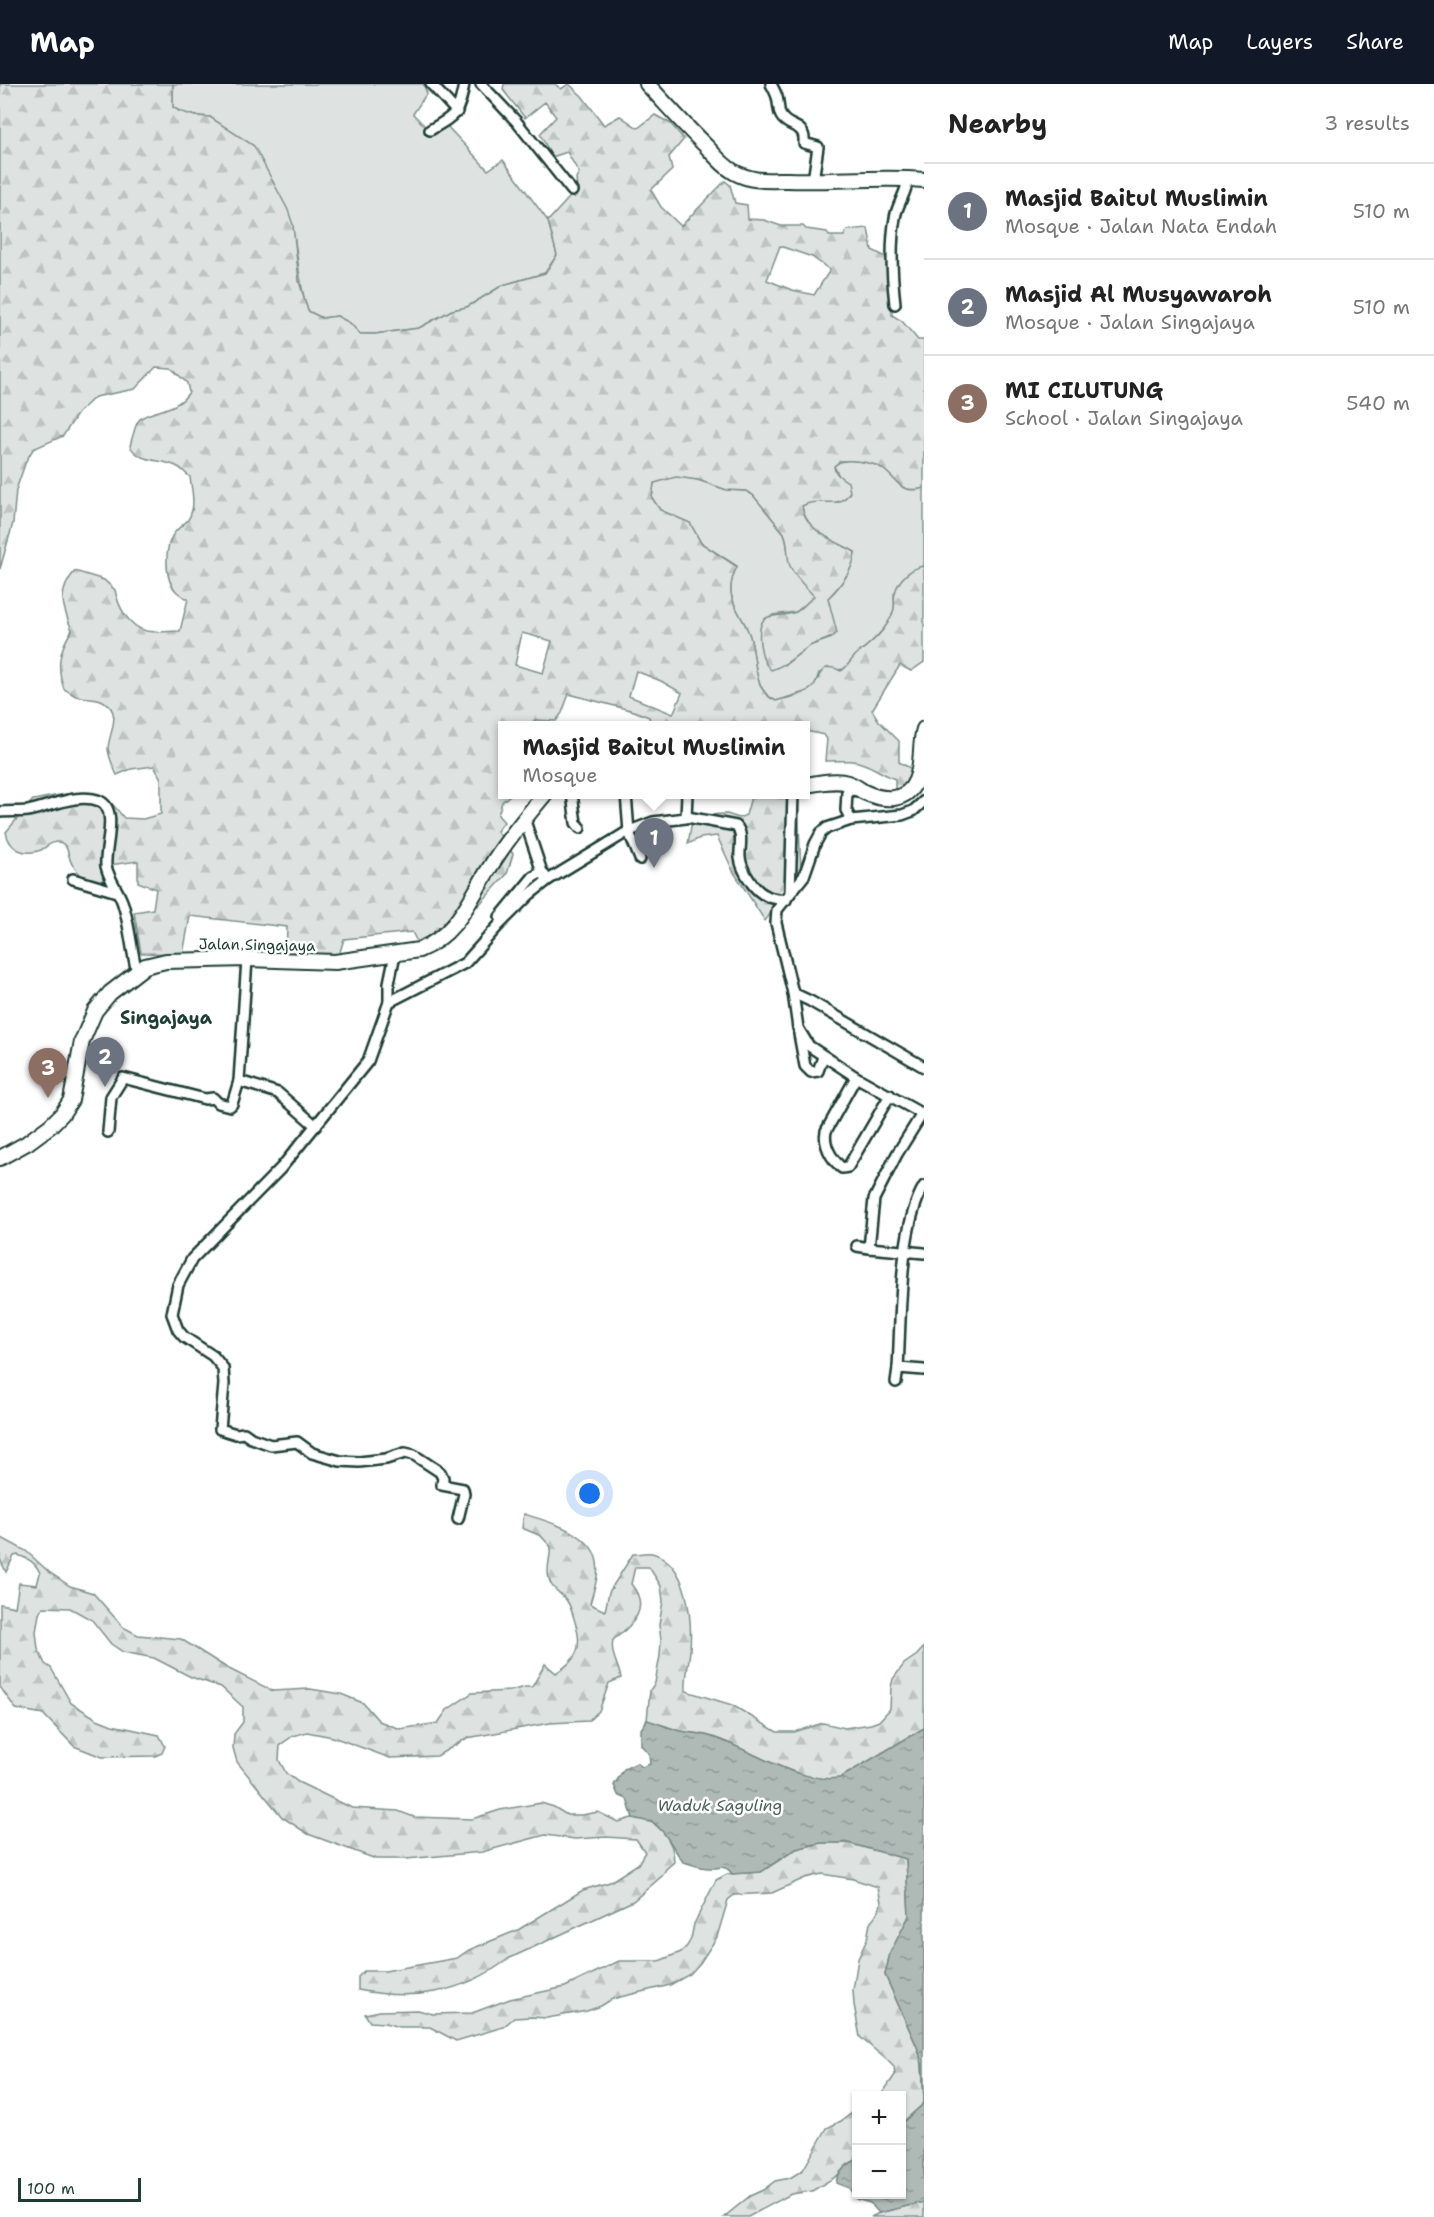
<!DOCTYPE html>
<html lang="en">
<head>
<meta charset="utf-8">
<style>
	body { margin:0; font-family:"Shantell Sans",sans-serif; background:#f6f6f6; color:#222 }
	.controls { position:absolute; right:18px; bottom:18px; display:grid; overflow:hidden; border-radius:0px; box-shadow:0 2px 4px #0004 }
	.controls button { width:54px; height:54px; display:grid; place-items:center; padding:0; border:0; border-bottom:2px solid #e0e0e0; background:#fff; color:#222; font:30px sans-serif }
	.scale { position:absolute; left:18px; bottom:15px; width:123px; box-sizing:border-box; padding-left:6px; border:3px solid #1f3d34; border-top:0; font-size:16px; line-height:21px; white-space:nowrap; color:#1f3d34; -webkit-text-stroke:4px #fff; paint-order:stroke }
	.you { position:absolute; left:590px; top:1410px; width:21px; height:21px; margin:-15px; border:4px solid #fff; border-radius:50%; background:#1a73e8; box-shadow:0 0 0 9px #1a73e833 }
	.badge { display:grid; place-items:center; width:39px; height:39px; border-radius:50%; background:#111827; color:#fff; font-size:20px; font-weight:700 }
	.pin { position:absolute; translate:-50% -50px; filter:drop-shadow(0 2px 3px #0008) }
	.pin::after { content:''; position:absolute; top:32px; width:21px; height:18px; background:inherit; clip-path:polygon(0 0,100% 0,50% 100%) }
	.popup { position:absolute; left:498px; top:637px; width:312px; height:78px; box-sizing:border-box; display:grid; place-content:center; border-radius:0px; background:#fff; filter:drop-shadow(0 2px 4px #0005); font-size:20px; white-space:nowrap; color:#767676 }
	.popup b { font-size:22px; color:#222 }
	.popup::after { content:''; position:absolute; left:50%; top:100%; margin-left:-12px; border:12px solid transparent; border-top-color:#fff }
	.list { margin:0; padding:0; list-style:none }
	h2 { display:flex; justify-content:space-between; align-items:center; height:78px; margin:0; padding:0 24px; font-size:26px }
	h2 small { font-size:20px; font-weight:400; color:#767676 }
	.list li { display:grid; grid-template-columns:39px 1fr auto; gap:18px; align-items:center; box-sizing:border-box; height:96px; padding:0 24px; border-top:2px solid #e0e0e0 }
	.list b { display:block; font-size:22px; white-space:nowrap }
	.list p { margin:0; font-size:20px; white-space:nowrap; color:#767676 }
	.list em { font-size:20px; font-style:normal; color:#767676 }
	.map { position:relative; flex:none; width:924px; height:2133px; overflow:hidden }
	header { display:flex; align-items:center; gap:36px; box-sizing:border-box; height:84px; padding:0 30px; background:#111827; color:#fff }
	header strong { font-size:28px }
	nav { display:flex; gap:33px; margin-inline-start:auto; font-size:21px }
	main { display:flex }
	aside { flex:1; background:#fff }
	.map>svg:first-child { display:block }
	.green { fill:#dee3e2; stroke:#7e908b; stroke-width:1.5 }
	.forest { fill:url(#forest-firs); stroke:#7e908b; stroke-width:1.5; fill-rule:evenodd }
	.water { fill:url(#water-ripples); stroke:#758883; stroke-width:1.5 }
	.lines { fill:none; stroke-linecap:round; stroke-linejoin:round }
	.street-casing { stroke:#1f3d34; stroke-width:14 }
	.secondary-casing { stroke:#1f3d34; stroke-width:18 }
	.street { stroke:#fff; stroke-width:9 }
	.secondary { stroke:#fff; stroke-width:14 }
	.labels { text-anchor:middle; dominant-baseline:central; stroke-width:5; stroke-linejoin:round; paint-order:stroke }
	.street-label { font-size:15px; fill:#1f3d34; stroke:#fff }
	.water-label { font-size:16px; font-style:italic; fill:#4a625b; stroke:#fff }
	.quarter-label { font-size:18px; font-weight:bold; fill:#1f3d34; stroke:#fff }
</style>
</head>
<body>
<header>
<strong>Map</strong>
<nav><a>Map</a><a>Layers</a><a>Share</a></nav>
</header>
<main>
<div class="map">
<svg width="924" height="2133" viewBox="0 0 924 2133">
	<defs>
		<pattern id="forest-firs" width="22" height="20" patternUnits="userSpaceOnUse" patternTransform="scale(1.5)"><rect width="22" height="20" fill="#dee3e2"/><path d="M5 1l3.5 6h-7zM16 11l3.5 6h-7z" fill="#bec4c2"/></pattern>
		<pattern id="water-ripples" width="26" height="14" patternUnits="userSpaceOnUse" patternTransform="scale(1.5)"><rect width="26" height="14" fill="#afbab7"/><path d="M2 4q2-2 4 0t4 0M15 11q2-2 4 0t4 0" fill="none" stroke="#8e9896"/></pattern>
	</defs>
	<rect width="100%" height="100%" fill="#fff"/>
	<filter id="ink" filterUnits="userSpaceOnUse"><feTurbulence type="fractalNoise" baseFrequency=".0167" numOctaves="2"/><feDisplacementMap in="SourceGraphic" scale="12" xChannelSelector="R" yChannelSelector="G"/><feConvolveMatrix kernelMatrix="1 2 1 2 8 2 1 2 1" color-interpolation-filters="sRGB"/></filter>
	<g filter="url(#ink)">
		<g class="green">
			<path d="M173,0H423L427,9L413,30L433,50L446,41L488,86L503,76L548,137L557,171L545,189L503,201L467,223L452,226L419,244L375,250H360L350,239L337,232L322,234L308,227C294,189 301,146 280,114L210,33C197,32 184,31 173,23Z"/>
			<path d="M849,376C860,378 874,378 883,385C900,397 899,411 924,404V482L919,483L894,510C894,515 895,520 894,525C891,545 857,570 844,585L819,589L814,603L808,607L776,617C750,606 758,569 748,547C744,536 732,521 731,509C730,501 733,490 737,482L701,459L690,439L660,426L652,414L654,399L676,392L698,396L727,406L746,407L753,411L784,449C787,456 786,461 788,467C795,488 800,496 815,512L796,528L773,531L785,581L809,562L832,554L828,514C840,503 854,485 855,468C835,457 805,448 802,422L808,418H840L839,392L834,382L840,378Z"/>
		</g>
		<g class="forest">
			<path d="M0,0H173V23L179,27L195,32L210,33L254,62L288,126L293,141L299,197L308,227L322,234L337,232L350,239L360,250H375L419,244L452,226L467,223L503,201L545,189L557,171L548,137L577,105L576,94L579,89L567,68L552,73L540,50L556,33L545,18L525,34L503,6L504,0H555L561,5L569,0L582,12L604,41L620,32L638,44L655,31L670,39L684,55L669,73L672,86L651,106L661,123L681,142L725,97L730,101L735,119L747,121L748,135L764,136L781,142H803L806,145L827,148L829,152H844L847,146L868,144L872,166L890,175L892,231L902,237L918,256H924V404C900,410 900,398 883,385C872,377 853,376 840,377L834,382C834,390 842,394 848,398L850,408C839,427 818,412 802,422C805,447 835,457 855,468C854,485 840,502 828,514L837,549C829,557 817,557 808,563C793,573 789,580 771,586C763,579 762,571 760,560C756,522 776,536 796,528C802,525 809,516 814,512C806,503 795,494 790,482C786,471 789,459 784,449L753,411L746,407L727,406L698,396L676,393L654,399L652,414L660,426L690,439L701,459L737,483C733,490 730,501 731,509C732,521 744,536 748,547C758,569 750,606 776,617C787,614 799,612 809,606C821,600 817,574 841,587C848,583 851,575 857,570C871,559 887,546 893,528C896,522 893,515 895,509C898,496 910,484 924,482V578L911,587L900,581L872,626L879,637L899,657V678L910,684L911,699L895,710V695C884,691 875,684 864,680C852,675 838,677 825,677L827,655L824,651L806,647V642L651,641L649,633L634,627L569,610L562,629L556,637L535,636L531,641L502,642V710L510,711L502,718L498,731L504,738L497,747L513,770L507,790L478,822L462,819C450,835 438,854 417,858L412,848L344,855L339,871H286L287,843L190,832L183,870L141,869L134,828L153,825L156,805L138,798V777L102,782L103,799C96,797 87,795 81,791C78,788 74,784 72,780C67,772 70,760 58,758C51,757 47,763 41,766C25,772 9,766 6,748L33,716C56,712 88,702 108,716C114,721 119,728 124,734L143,735L161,730V695L154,682L131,685L117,691C113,682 109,675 108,665C108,650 124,629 103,617C94,612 85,615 76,612C72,610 68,607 64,605C56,582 59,566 72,546C62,522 57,508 75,487L104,496L115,506C118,522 128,542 146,547C156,549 170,547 180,547L188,515C184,513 179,510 176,507C164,495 164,461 175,448C182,439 189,440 192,426C195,416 191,403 190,393C186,390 182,385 178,383C162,374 140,380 130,362C132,355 134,346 137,339C144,325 176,330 189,308L187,299L171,284L156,283L135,305L95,313L78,329L63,352L33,365L26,377L16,406L13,439L0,485ZM780,162L812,173L830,186L814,211L792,206L767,196ZM522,549L552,557L543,589L515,581ZM636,587L661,597L682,609L673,630L629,612Z"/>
			<polygon points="751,713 798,714 801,789 765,837 733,787 717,752 700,754 688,760 693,731 727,730 739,734 746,731"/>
			<path d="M524,1430C547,1437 589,1448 596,1474C601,1489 593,1507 590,1520L605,1527L609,1508L633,1470C638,1470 646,1468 652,1469C689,1479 692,1535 690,1566C689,1580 685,1592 686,1607L732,1621L777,1648H794L823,1639L845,1644L871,1640L879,1637L890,1625L891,1603L893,1595L904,1580L917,1571L924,1563V1644L840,1694C795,1700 751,1664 709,1652C699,1649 688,1649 677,1646C667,1643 657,1639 647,1636L650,1606L655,1599L660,1572L661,1556L659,1541L663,1517L661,1502L649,1483H635L631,1500C651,1524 633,1541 613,1556C610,1569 618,1580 621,1594L609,1599L599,1627L588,1637L550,1639L467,1654L437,1672L390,1674L333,1653L307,1648L293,1652L280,1661L279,1676L286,1689L298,1698L352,1724L398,1727L414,1733L472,1735L500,1726L541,1719L554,1723L567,1731H582L598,1728L618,1738C623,1737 628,1735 632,1734C657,1733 674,1755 674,1778L666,1785L662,1792L633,1817L508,1875C462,1910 413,1917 358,1906V1893L364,1887H385L457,1874L469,1866L518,1846L583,1806L610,1798L638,1780L645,1768L636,1755L606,1753L575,1755L545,1751L482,1768L406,1775H376L308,1750L282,1733L237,1678L233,1664L234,1650L243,1638V1623L221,1603L191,1593L154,1574L123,1568L111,1560L92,1536L70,1524L43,1523L39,1530L36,1548L38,1565L45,1580L51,1584L71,1619L97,1635L112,1641L159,1651L165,1662L162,1669L155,1672L102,1673L74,1662L43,1630L16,1625L0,1603V1520L15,1523L19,1499L37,1501L40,1489C35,1478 29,1475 18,1471L14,1472L6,1488L0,1475V1453L26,1467L49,1488L70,1502L93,1509L123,1543L138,1551L181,1555L227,1584L273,1607L310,1605L341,1610L363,1619L379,1637L400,1645L438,1639L447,1626L472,1609L510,1607L525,1603H532L545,1580L556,1589C578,1576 583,1562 575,1538C573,1531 571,1523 567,1517C563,1511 554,1506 551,1500C545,1489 550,1474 551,1463L541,1452L522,1444Z"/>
			<polygon points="821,1759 848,1759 906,1775 909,1832 890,1869 885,1891 918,1965 922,1980 924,2016 921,2022 902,2039 902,2012 881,2011 895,1991 894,1983 888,1977 860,1953 854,1921 853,1906 858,1875 867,1855 870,1839 879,1826 881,1818 878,1803 853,1795 822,1790 805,1794 772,1809 734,1811 728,1816 717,1853 700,1879 690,1890 670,1901 612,1915 601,1922 587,1927 547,1934 531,1933 514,1934 503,1943 456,1957 430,1943 399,1943 385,1939 370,1938 365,1930 380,1927 418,1926 433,1930 472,1929 510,1915 565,1903 619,1877 659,1877 681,1868 687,1862 691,1855 694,1840 716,1796 727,1790 761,1788 796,1765"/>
			<polygon points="856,2026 856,2076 847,2081 837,2092 812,2107 791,2110 748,2133 724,2133 750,2112 763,2106 775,2097 790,2094 803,2086 827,2044 841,2037"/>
			<polygon points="924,2118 924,2133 871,2133 879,2129"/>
		</g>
		<path class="water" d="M647,1636C657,1639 667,1643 677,1646C688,1649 699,1649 709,1652C751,1664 796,1700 840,1694L924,1644V2118L879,2129L870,2119L856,2115L849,2104L836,2099C838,2087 847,2081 856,2076V2110H902V2039L921,2022L924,2016L922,1980L918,1965L885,1891L890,1869L909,1832L906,1775L848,1759H821L796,1765L761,1788L732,1790C725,1779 719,1785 709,1784C700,1784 691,1780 683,1778L664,1749L654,1739L633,1734L627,1715L618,1711L614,1701L624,1685L637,1679L642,1683L650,1680L649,1670L641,1661V1645Z"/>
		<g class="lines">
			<g class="street-casing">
				<g id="street">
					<polyline points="431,0 457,28"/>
					<polyline points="481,0 516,37 572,107"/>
					<path d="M771,0C773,4 776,9 777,13C779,19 778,27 781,32C788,45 806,39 804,59L818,63L813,97"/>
					<path d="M430,46C456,31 459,30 464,0"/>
					<path d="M895,220C892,193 890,162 895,134C897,120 907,109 908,94"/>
					<polyline points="572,710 576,739 580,744"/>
					<polyline points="626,710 629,748 640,775"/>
					<polyline points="924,717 913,727 902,731 851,736 827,744 821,749 815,760 804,792 777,826 776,839 793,909 798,944 809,962 856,993 924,1031"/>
					<path d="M0,728C9,727 19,728 28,727C49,723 78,708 100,717C119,726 104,765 106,782C109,796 119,807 123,820C130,842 131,865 137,888"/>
					<path d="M687,733L736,742C744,750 739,764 740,774C742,787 754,807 767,812C772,815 780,815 786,816"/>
					<polyline points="524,734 542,788"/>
					<polyline points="851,736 846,726 847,708 850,706 860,707"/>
					<polyline points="73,795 117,808"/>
					<polyline points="790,809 793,710"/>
					<polyline points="500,833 533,793 542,788 548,796"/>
					<polyline points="395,870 389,899 389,918 368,977 281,1084 192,1175 178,1201 172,1230 178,1246 184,1253 213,1272 223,1284 224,1300 220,1345 236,1350 244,1349 251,1354 271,1361 297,1358 312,1369 340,1377 359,1378 386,1375 405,1369 414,1371 440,1388 443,1394 442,1401 463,1405 464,1410 458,1435"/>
					<polyline points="793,909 810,917 924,983"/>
					<polyline points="389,918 465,879 499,841 529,811 548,796 627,748 653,738 686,734 687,710"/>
					<polyline points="799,950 805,982 811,988 818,987 823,973"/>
					<path d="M856,993L826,1047C823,1060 831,1075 842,1084L848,1083L890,1011"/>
					<polyline points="239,997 278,1009 316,1042"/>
					<polyline points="922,1030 897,1070 874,1115 869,1164 924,1169"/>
					<polyline points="108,1048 111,1013 123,994 205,1015 213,1014 218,1019 230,1022 232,1020 239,997 247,875"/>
					<path d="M924,1102C899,1144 901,1233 898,1284L924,1286"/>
					<polyline points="857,1162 869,1164"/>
					<polyline points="896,1298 898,1284"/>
				</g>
			</g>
			<g class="secondary-casing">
				<g id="secondary">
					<path d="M647,0C667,21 686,43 707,63C715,72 723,82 734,88C752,98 767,96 787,96C833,98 878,92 924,96"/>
					<path d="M806,701C819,699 835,695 848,699C854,701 859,705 864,708C883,717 907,719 916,696C923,680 919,661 924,645"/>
					<path d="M0,1074L27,1059L50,1042L62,1030L71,1016L82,957L95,927L110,909L145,882L166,877L247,875L335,878L419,866C458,851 471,812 492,780C507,755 526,733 545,710"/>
				</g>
			</g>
			<use href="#street" class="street"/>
			<use href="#secondary" class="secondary"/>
		</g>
	</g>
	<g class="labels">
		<g class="street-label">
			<text transform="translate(257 861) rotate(1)">Jalan Singajaya</text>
		</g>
		<g class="water-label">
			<text x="720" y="1721">Waduk Saguling</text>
		</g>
		<g class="quarter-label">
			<text x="166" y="934">Singajaya</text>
		</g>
	</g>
</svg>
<div class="controls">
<button>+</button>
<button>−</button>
</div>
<div class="scale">100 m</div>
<div class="you"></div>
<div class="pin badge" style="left:654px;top:784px;background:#6b7280">1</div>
<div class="popup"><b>Masjid Baitul Muslimin</b>Mosque</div>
<div class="pin badge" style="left:105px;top:1003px;background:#6b7280">2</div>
<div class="pin badge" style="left:48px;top:1014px;background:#8d6e63">3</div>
</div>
<aside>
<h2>Nearby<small>3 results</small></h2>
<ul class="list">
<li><span class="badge" style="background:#6b7280">1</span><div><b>Masjid Baitul Muslimin</b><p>Mosque · Jalan Nata Endah</p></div><em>510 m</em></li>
<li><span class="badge" style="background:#6b7280">2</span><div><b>Masjid Al Musyawaroh</b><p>Mosque · Jalan Singajaya</p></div><em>510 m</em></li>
<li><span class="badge" style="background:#8d6e63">3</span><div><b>MI CILUTUNG</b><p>School · Jalan Singajaya</p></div><em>540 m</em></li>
</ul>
</aside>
</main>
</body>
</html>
